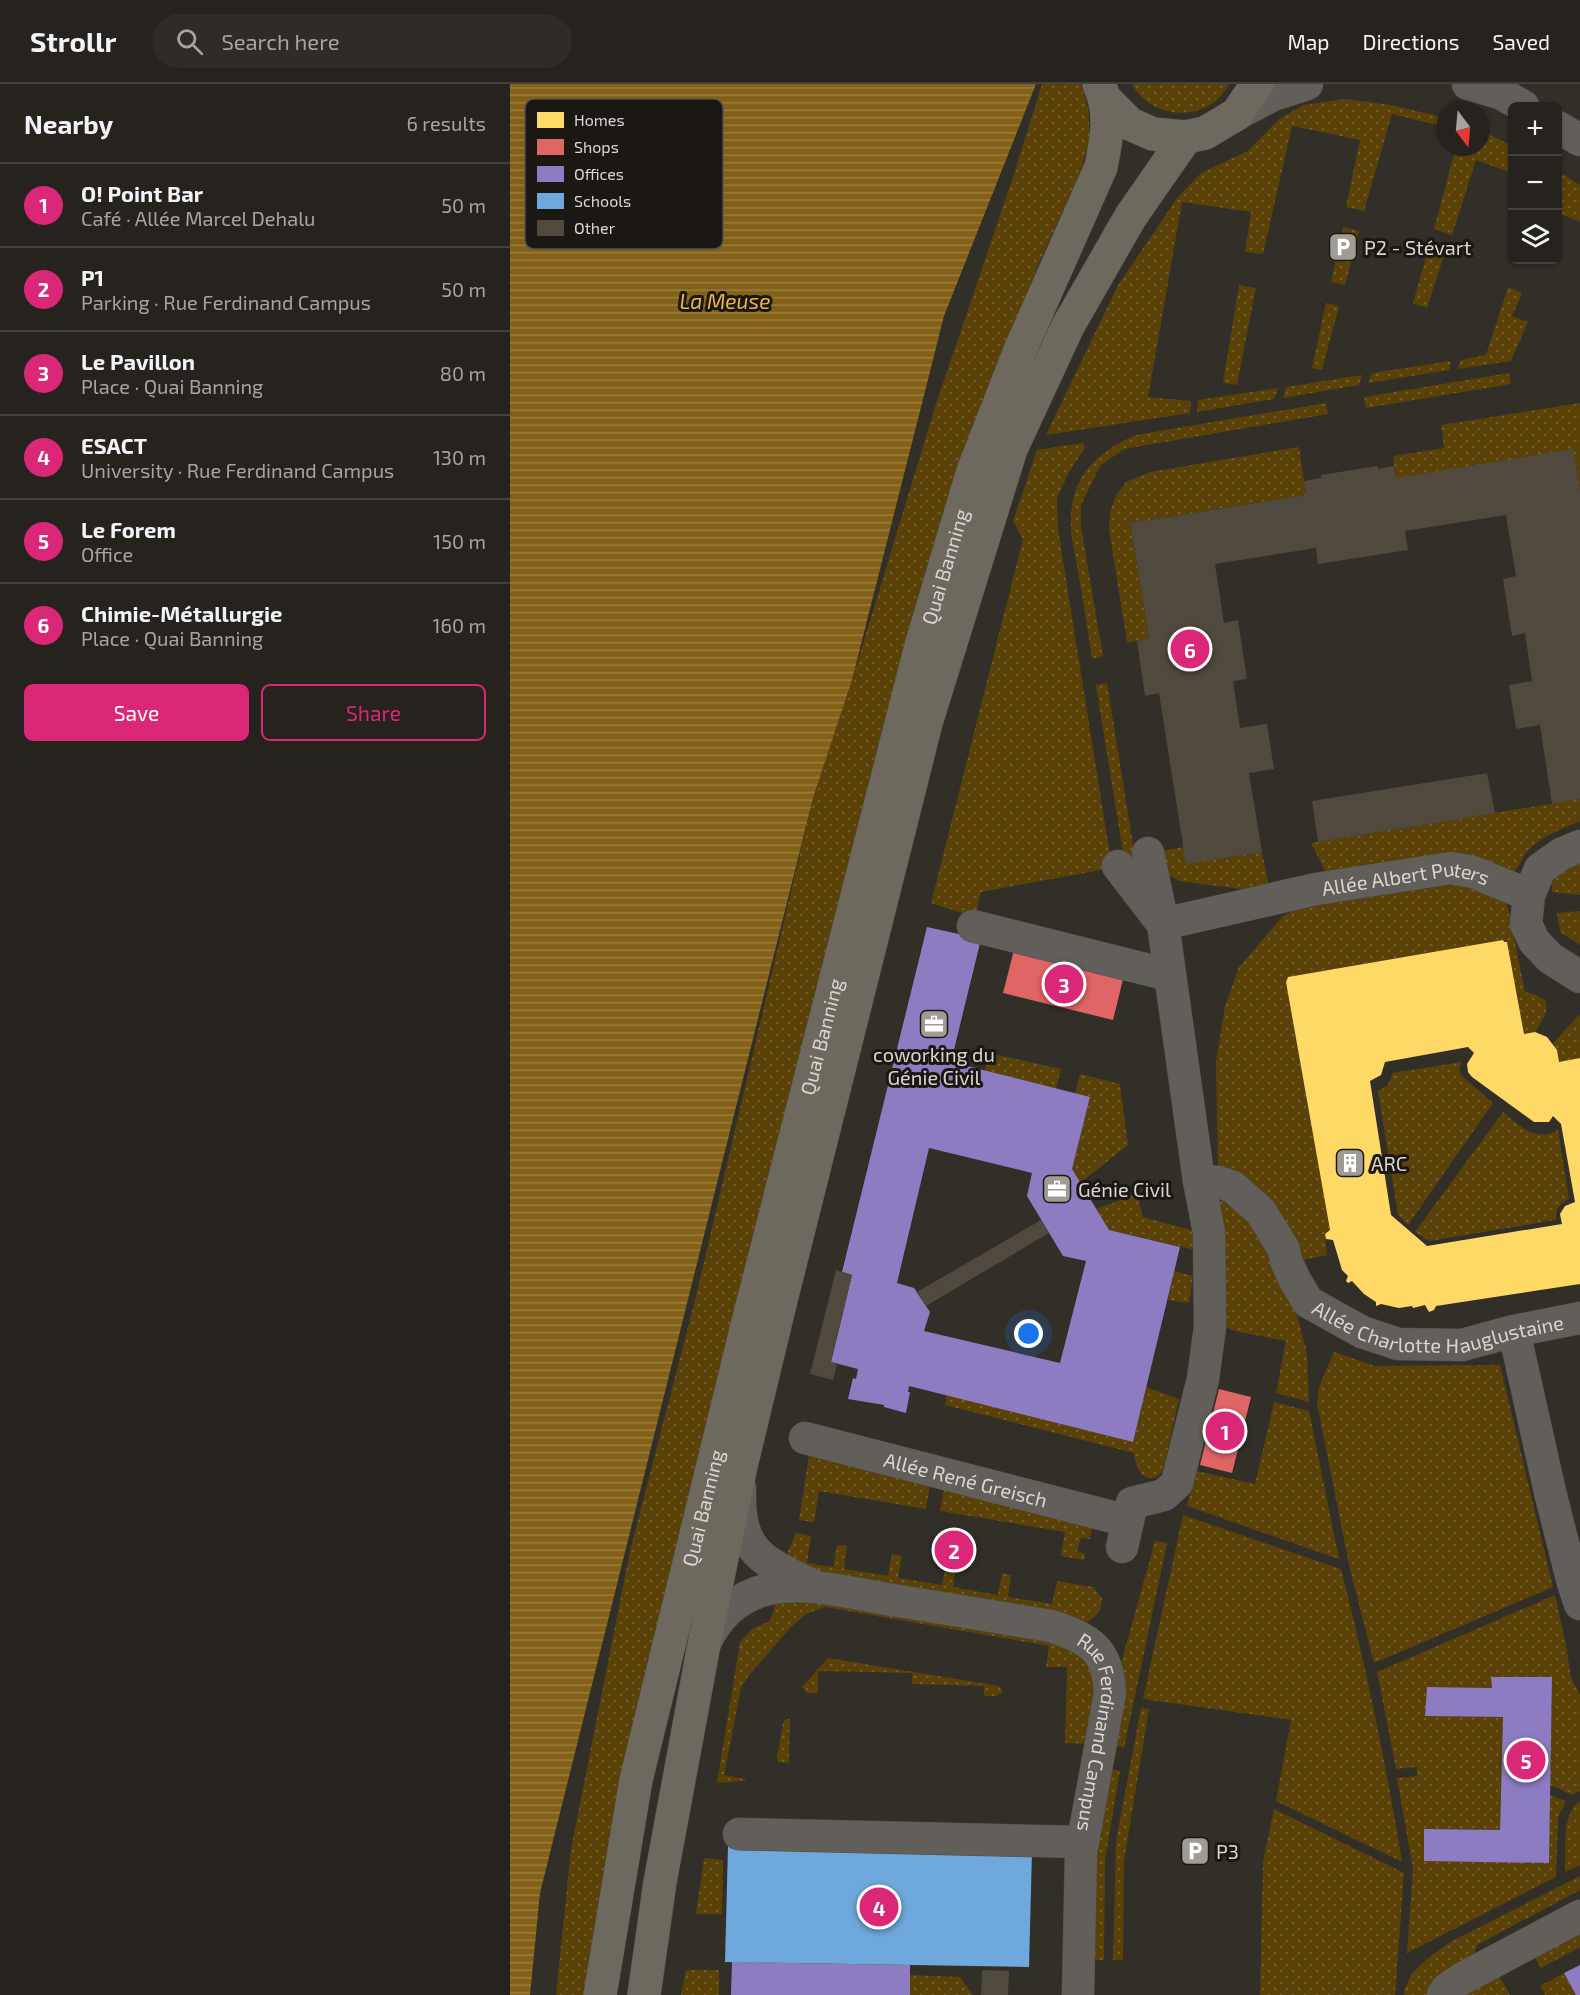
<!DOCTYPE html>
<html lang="en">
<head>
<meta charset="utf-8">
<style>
	body { margin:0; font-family:"Exo 2",sans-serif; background:#2e2b28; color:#f1f3f6 }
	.controls { position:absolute; right:18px; top:18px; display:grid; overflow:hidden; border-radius:9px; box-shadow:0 2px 4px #0004 }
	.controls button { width:54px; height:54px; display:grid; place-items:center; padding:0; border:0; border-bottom:2px solid #42403d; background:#26231f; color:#f1f3f6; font:30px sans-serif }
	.compass { position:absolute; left:926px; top:18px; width:54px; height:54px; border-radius:50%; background:#26231f; box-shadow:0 2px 4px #0004; rotate:164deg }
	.you { position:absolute; left:519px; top:1250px; width:21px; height:21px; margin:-15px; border:4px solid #fff; border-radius:50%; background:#1a73e8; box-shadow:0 0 0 9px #1a73e833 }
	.badge { display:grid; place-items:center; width:39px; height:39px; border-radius:50%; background:#db2777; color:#fff; font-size:20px; font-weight:700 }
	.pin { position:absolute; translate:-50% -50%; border:3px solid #fff; box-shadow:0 2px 6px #0006 }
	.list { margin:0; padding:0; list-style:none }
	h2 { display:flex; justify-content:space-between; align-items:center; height:78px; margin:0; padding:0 24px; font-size:26px }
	h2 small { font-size:20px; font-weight:400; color:#a4a4a4 }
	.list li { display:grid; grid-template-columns:39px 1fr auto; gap:18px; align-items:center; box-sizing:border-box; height:84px; padding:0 24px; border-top:2px solid #42403d }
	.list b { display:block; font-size:22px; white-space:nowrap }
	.list p { margin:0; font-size:20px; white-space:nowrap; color:#a4a4a4 }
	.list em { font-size:20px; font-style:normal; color:#a4a4a4 }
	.actions { display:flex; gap:12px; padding:18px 24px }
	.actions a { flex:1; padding:14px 0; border:2px solid #db2777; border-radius:9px; text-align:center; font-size:21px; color:#db2777 }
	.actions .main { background:#db2777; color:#fff }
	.icon { flex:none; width:33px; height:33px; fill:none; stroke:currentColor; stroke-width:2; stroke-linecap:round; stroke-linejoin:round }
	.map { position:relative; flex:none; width:1070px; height:1911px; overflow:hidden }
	header { display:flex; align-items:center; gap:36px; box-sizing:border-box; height:84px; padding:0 30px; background:#26231f; border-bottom:2px solid #42403d }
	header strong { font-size:28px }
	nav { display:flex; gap:33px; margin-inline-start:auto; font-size:21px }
	.search { width:420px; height:54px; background:#2e2b28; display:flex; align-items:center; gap:15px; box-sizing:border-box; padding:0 21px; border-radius:33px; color:#a4a4a4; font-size:22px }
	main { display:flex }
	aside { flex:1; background:#26231f }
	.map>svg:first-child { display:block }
	.grass { fill:url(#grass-dots) }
	.water { fill:url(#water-rules) }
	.homes { fill:#ffd966; fill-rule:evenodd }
	.shops { fill:#e06666 }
	.offices { fill:#8e7cc3; fill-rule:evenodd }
	.schools { fill:#6fa8dc }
	.building { fill:#50493d }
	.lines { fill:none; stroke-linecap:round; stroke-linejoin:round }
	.minor-casing { stroke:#504d48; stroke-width:33 }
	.major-casing { stroke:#504d48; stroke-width:34 }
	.minor { stroke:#625f5a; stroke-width:32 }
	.major { stroke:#6e695f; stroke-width:33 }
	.labels { text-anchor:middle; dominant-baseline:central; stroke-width:6; stroke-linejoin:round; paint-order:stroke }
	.poi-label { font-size:20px; fill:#dad6cf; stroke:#1b1813; text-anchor:start }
	.street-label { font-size:20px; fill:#dad6cf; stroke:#1b1813 }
	.water-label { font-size:21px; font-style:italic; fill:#ebb54f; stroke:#1b1813 }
	.key { fill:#1b1813; stroke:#54514b; stroke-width:1.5 }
	.key-label { font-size:16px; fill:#dad6cf }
</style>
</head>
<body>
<header>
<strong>Strollr</strong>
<div class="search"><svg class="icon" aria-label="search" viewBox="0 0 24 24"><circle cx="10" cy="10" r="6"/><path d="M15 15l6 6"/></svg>Search here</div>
<nav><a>Map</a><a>Directions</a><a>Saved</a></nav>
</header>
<main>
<aside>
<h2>Nearby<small>6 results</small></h2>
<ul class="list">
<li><span class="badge">1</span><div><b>O! Point Bar</b><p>Café · Allée Marcel Dehalu</p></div><em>50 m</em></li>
<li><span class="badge">2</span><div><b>P1</b><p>Parking · Rue Ferdinand Campus</p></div><em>50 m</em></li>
<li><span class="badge">3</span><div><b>Le Pavillon</b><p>Place · Quai Banning</p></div><em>80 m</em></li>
<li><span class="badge">4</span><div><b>ESACT</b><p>University · Rue Ferdinand Campus</p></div><em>130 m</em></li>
<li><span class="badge">5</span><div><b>Le Forem</b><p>Office</p></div><em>150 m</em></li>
<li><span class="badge">6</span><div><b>Chimie-Métallurgie</b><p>Place · Quai Banning</p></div><em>160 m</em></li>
</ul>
<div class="actions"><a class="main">Save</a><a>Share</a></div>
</aside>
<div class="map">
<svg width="1070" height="1911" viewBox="0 0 1070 1911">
	<defs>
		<pattern id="grass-dots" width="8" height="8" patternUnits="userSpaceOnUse" patternTransform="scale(1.5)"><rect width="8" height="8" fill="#5a4107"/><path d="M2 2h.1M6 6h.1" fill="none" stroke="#715c2a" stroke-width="1.8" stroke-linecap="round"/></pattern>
		<pattern id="water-rules" width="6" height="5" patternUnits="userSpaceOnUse" patternTransform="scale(1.5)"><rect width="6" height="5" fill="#836116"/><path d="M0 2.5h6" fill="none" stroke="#9a7e42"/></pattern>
	</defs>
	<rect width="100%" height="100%" fill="#322f29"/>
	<g class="grass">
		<polygon points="532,0 571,0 578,24 580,54 570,89 526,186 441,412 76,1911 46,1911 61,1765 120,1467 186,1212 303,714 342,596 425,323 504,90"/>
		<path d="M622,0H719C700,39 642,38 622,0Z"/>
		<polygon points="835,15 881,21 935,34 935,43 882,30 854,127 836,123 850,56 782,42 753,170 735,168 741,128 672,118 638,313 681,317 680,329 536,351 608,201 668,113 691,89 738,67 768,36 793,21"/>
		<polygon points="971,46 1002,62 1002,89 966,76 942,151 924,145 946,63 971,63"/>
		<polygon points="1048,87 1070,101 1070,138 1048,129"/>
		<polygon points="833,143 849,147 835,201 821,198"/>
		<polygon points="918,166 934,171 917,224 903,219"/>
		<polygon points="729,201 746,204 727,301 713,299"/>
		<polygon points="998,203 1012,209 1002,232 1018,238 1001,277 948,285 951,276 976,271"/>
		<polygon points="816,219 829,222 812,286 802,284"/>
		<polygon points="941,277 939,286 858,299 862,289"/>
		<polygon points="999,289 1001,300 856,324 854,313"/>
		<polygon points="852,291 849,301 773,314 776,303"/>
		<polygon points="768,304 764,315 687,328 688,316"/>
		<path d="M816,319L818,330L614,365L590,382L571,421V443L593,572L582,575C578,546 573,517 568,488C566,473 561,457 561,442C559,395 584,369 626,351Z"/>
		<polygon points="1070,319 1070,407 886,394 883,372 934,364 931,341"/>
		<polygon points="573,359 575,364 559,388 547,414 548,445 602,784 471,808 465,833 421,819 513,455 503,437 527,366"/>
		<polygon points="789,363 796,411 620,439 639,554 617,559 599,445 600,429 605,413 616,398 640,388"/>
		<polygon points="597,599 626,779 615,781 586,601"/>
		<path d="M1070,715V737C1051,746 1030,752 1016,769C1010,778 1008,786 999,792L819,794L801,759Z"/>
		<polygon points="674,763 677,779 752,768 759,803 739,806 669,797 657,790 652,767"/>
		<path d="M1070,777V811L1042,808C1041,789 1055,786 1070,777Z"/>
		<path d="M937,793L994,813L998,824L1015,908L1026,911L1035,916C1040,928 1031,938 1025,948L1014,950L997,858L993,856L778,893L776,898L820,1146L815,1150L817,1171L788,1177L708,1087L706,978L715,922L729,883L773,832L808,814Z"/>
		<polygon points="1070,827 1070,861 1050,848 1047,829"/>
		<polygon points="1070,930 1070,974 1049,978 1043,959"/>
		<polygon points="479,969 551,985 546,1005 475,987"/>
		<path d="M952,978L949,985L951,991L983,1019L898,1141L888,1131L868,1007C877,1003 881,999 882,989Z"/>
		<polygon points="570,990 610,1000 618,1061 570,1099 562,1085 580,1014 565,1010"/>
		<path d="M993,1028C1010,1042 1026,1059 1048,1046L1059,1115C1048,1120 1046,1125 1046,1136L919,1157L905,1148Z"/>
		<polygon points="709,1109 742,1134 764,1170 773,1205 787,1231 797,1269 799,1318 766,1309 776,1257 724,1247 716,1243"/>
		<polygon points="627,1110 633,1133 688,1148 685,1166 599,1146 586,1125"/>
		<polygon points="664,1187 683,1192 679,1219 658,1216"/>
		<polygon points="824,1268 865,1282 990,1281 1043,1503 864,1579 839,1481 807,1319 809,1303"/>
		<path d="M636,1303L669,1315L653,1387C637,1405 625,1386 624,1369L435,1321L437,1311L623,1358Z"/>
		<polygon points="764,1318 799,1327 829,1475 677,1422 686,1387 745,1400"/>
		<polygon points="299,1371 420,1401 416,1425 309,1407 304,1438 289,1436"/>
		<polygon points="434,1404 583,1440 580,1455 571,1454 567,1468 575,1469 574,1476 551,1472 555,1448 430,1427"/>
		<path d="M673,1431L831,1485C856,1583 876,1679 892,1778L766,1717L781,1636L633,1615Z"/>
		<polygon points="286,1449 301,1452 297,1479 323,1483 327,1461 337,1462 334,1485 378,1492 382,1470 392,1472 388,1494 432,1501 436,1480 446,1482 443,1503 488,1511 492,1489 501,1491 498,1513 542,1520 547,1497 583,1503 592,1514 590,1527 577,1539 543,1530 301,1490 273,1479"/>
		<polygon points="645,1457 657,1459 614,1664 604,1661 610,1583"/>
		<polygon points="1045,1511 1056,1561 1061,1594 1070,1611 1070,1707 1063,1711 1040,1701 1042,1593 982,1593 982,1604 917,1603 916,1632 993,1633 990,1746 915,1745 914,1777 1038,1778 1040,1711 1056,1717 1048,1733 1046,1793 897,1869 903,1785 887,1694 907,1692 907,1683 886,1685 867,1588"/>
		<polygon points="275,1513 560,1561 581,1580 588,1598 578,1660 555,1659 557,1583 536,1583 539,1562 315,1523 296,1530 282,1542 239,1591 231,1604 214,1691 235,1695 235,1697 207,1699 230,1558 242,1545 258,1538 262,1533 265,1520"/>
		<polygon points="318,1574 489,1602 493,1608 487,1612 474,1612 474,1602 402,1600 402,1589 308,1587 308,1609 296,1609 292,1603"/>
		<polygon points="631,1624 639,1625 614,1777 613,1876 603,1876 606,1757"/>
		<polygon points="280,1635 279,1679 268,1678 267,1674 273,1639 275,1636"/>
		<polygon points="600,1685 610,1687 595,1776 594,1876 583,1876 584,1775"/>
		<path d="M1070,1717V1781L1055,1788C1056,1768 1051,1728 1070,1717Z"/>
		<polygon points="764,1725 894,1789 885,1911 750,1911 753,1778"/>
		<polygon points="194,1774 213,1776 212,1830 186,1830"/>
		<polygon points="1070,1792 1070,1806 967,1861 962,1876 924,1911 894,1911 895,1904 902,1889 921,1872 942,1857"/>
		<polygon points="1070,1848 1070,1863 1031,1884 1024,1872"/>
		<polygon points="176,1886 209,1886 209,1911 171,1911"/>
		<polygon points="986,1886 1000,1911 943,1911"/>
		<polygon points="1054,1889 1066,1911 1035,1911 1030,1902"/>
		<polygon points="400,1891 450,1893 463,1911 400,1911"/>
	</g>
	<polygon class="water" points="0,0 526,0 434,232 342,596 303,714 30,1809 20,1911 0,1911"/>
	<path class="homes" d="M993,856L994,858H997L1014,950L1025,948L1037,953L1047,966L1049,978L1070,974V1200L926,1222L924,1226L919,1228L915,1221L903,1224L902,1222L889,1224L871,1220L866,1222V1218L854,1210L842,1197L838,1199L836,1197L838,1192L832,1186L823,1156L816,1155L815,1150L820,1146L776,898L778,893ZM958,963L964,969L957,980L958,988L962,993L1024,1038H1039L1043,1032L1051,1040L1065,1118L1055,1122L1050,1130L1052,1140L917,1162L881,1131L860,997L871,991L875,978Z"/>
	<g class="shops">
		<polygon points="505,862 614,891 603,936 493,909"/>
		<polygon points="709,1305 741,1313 722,1389 690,1381"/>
	</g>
	<g class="offices">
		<path d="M417,843L471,855L441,978L580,1013L562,1085L599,1146L670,1163L623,1358L399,1302L398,1308H400L396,1329L374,1323V1321L338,1315L343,1294L346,1295L348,1285L321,1278L342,1191L332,1188ZM419,1064L522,1089L517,1112L553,1172L576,1177L550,1279L414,1247L420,1228L404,1204L387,1199Z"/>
		<polygon points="981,1593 1042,1593 1039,1779 914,1777 914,1745 990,1746 993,1633 915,1632 917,1603 982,1604"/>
		<polygon points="222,1878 400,1881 400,1911 221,1911"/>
		<polygon points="1070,1881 1070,1911 1066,1911 1054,1889"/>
	</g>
	<polygon class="schools" points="218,1762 522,1767 519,1883 215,1878"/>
	<g class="building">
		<polygon points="1063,365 1070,407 1070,715 1042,720 1030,641 1006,645 999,601 1022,597 1015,549 1002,552 993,495 1006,492 996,431 895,447 898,466 808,480 806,464 705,480 714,539 728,536 737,595 723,597 730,644 757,640 764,685 739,689 752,768 676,780 649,609 635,612 627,557 639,554 620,439 796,411 794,397 811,394 811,391 867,382 868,385 884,382 886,394"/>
		<polygon points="977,689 985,729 808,758 802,717"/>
		<polygon points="531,1136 539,1149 416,1222 407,1208"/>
		<polygon points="326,1186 342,1191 321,1278 327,1280 323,1296 300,1290"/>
		<polygon points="472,1886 499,1887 498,1911 471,1911"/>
	</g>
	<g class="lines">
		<g class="minor-casing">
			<g id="minor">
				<polyline points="958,0 990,9 1013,22"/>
				<polyline points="727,30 763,11 797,0"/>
				<polyline points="1048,43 1070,56"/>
				<polyline points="1070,762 1051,770 1030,785 1019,811 1016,840 1024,857 1040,874 1070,893"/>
				<polyline points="608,782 648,834"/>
				<path id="s1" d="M653,840L806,805L941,784L963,788L1019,811"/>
				<polyline points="463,842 659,891"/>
				<path id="s2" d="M689,1097L709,1098L723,1103L751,1128L773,1164L777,1179L786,1198L798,1218L852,1248L888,1260L952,1261L1004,1247L1070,1234"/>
				<polyline points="1004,1247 1040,1408 1063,1499 1070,1520"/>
				<path id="s3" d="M295,1354L618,1437"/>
				<path d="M230,1404C228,1467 250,1476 302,1501"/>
				<polyline points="612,1463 622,1419 654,1411 667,1399 693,1295 700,1243 699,1149 689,1097 653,840 638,769"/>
				<path id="s4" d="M195,1559C208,1531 228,1512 259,1505C295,1497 341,1509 377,1515C432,1524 486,1533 541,1542C580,1555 598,1565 600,1609L571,1768L568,1911"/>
				<polyline points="229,1750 573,1758"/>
				<polyline points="933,1911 937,1905 953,1894 1070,1832"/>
			</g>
		</g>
		<g class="major-casing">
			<g id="major">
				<polyline points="596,16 620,40 643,50 676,53 695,49 727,30 747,0"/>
				<path id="s5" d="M90,1911L126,1696L238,1238L411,562L463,387L511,264L591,83C597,53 602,29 589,0"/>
				<polyline points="134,1911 150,1798 193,1566 231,1382 271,1216 416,639 501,365 558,242 621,132 676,53"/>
			</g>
		</g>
		<use href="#minor" class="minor"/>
		<use href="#major" class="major"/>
	</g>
	<defs>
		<g id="parking-square" transform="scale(1.5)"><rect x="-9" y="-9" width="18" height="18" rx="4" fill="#9f9c95" stroke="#1b1813"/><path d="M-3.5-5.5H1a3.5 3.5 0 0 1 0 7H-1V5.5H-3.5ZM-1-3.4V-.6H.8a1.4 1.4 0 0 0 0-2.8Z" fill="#fff"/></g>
		<g id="office-square" transform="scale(1.5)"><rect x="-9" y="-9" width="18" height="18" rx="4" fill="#9f9c95" stroke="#1b1813"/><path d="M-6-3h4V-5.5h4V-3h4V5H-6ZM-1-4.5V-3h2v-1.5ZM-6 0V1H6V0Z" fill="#fff"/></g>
		<g id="building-square" transform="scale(1.5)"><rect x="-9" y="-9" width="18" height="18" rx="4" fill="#9f9c95" stroke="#1b1813"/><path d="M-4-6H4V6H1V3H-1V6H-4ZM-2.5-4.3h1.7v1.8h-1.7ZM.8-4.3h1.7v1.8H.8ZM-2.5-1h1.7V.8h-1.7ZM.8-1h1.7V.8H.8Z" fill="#fff"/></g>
	</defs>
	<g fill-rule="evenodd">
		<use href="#parking-square" x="833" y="163"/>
		<use href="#office-square" x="424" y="940"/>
		<use href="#building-square" x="840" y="1079"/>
		<use href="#office-square" x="547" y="1105"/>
		<use href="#parking-square" x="685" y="1767"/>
	</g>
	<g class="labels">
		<g class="poi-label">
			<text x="854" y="163">P2 - Stévart</text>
			<text x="424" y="970" text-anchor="middle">coworking du<tspan x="424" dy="23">Génie Civil</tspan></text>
			<text x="861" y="1079">ARC</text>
			<text x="568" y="1105">Génie Civil</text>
			<text x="706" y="1767">P3</text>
		</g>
		<g class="street-label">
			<text stroke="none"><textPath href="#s5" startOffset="1470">Quai Banning</textPath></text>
			<text stroke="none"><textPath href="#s1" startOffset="248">Allée Albert Puters</textPath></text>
			<text stroke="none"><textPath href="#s5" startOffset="984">Quai Banning</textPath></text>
			<text stroke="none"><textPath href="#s2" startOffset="312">Allée Charlotte Hauglustaine</textPath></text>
			<text stroke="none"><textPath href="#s3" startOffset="166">Allée René Greisch</textPath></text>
			<text stroke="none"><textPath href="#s5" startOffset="498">Quai Banning</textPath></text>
			<text stroke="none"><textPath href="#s4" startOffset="507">Rue Ferdinand Campus</textPath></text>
		</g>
		<g class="water-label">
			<text x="215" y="216">La Meuse</text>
		</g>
	</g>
	<rect x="15" y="15" width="198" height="150" rx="9" class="key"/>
	<rect x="27" y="28" width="27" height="16" fill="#ffd966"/>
	<rect x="27" y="55" width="27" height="16" fill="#e06666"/>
	<rect x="27" y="82" width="27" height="16" fill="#8e7cc3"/>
	<rect x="27" y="109" width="27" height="16" fill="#6fa8dc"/>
	<rect x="27" y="136" width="27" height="16" fill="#50493d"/>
	<g class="key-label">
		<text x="64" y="42">Homes</text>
		<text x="64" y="69">Shops</text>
		<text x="64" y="96">Offices</text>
		<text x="64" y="123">Schools</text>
		<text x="64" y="150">Other</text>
	</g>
</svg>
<div class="controls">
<button>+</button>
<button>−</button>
<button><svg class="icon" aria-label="layers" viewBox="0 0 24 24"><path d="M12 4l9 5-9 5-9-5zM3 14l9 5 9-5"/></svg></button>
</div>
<svg class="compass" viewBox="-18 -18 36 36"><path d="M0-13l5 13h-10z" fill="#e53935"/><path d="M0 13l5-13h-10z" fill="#a4a4a4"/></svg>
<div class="you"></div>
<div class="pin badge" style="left:715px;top:1347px">1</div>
<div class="pin badge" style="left:444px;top:1466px">2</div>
<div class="pin badge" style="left:554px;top:900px">3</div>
<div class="pin badge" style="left:369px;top:1823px">4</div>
<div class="pin badge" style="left:1016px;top:1676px">5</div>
<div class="pin badge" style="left:680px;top:565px">6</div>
</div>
</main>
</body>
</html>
